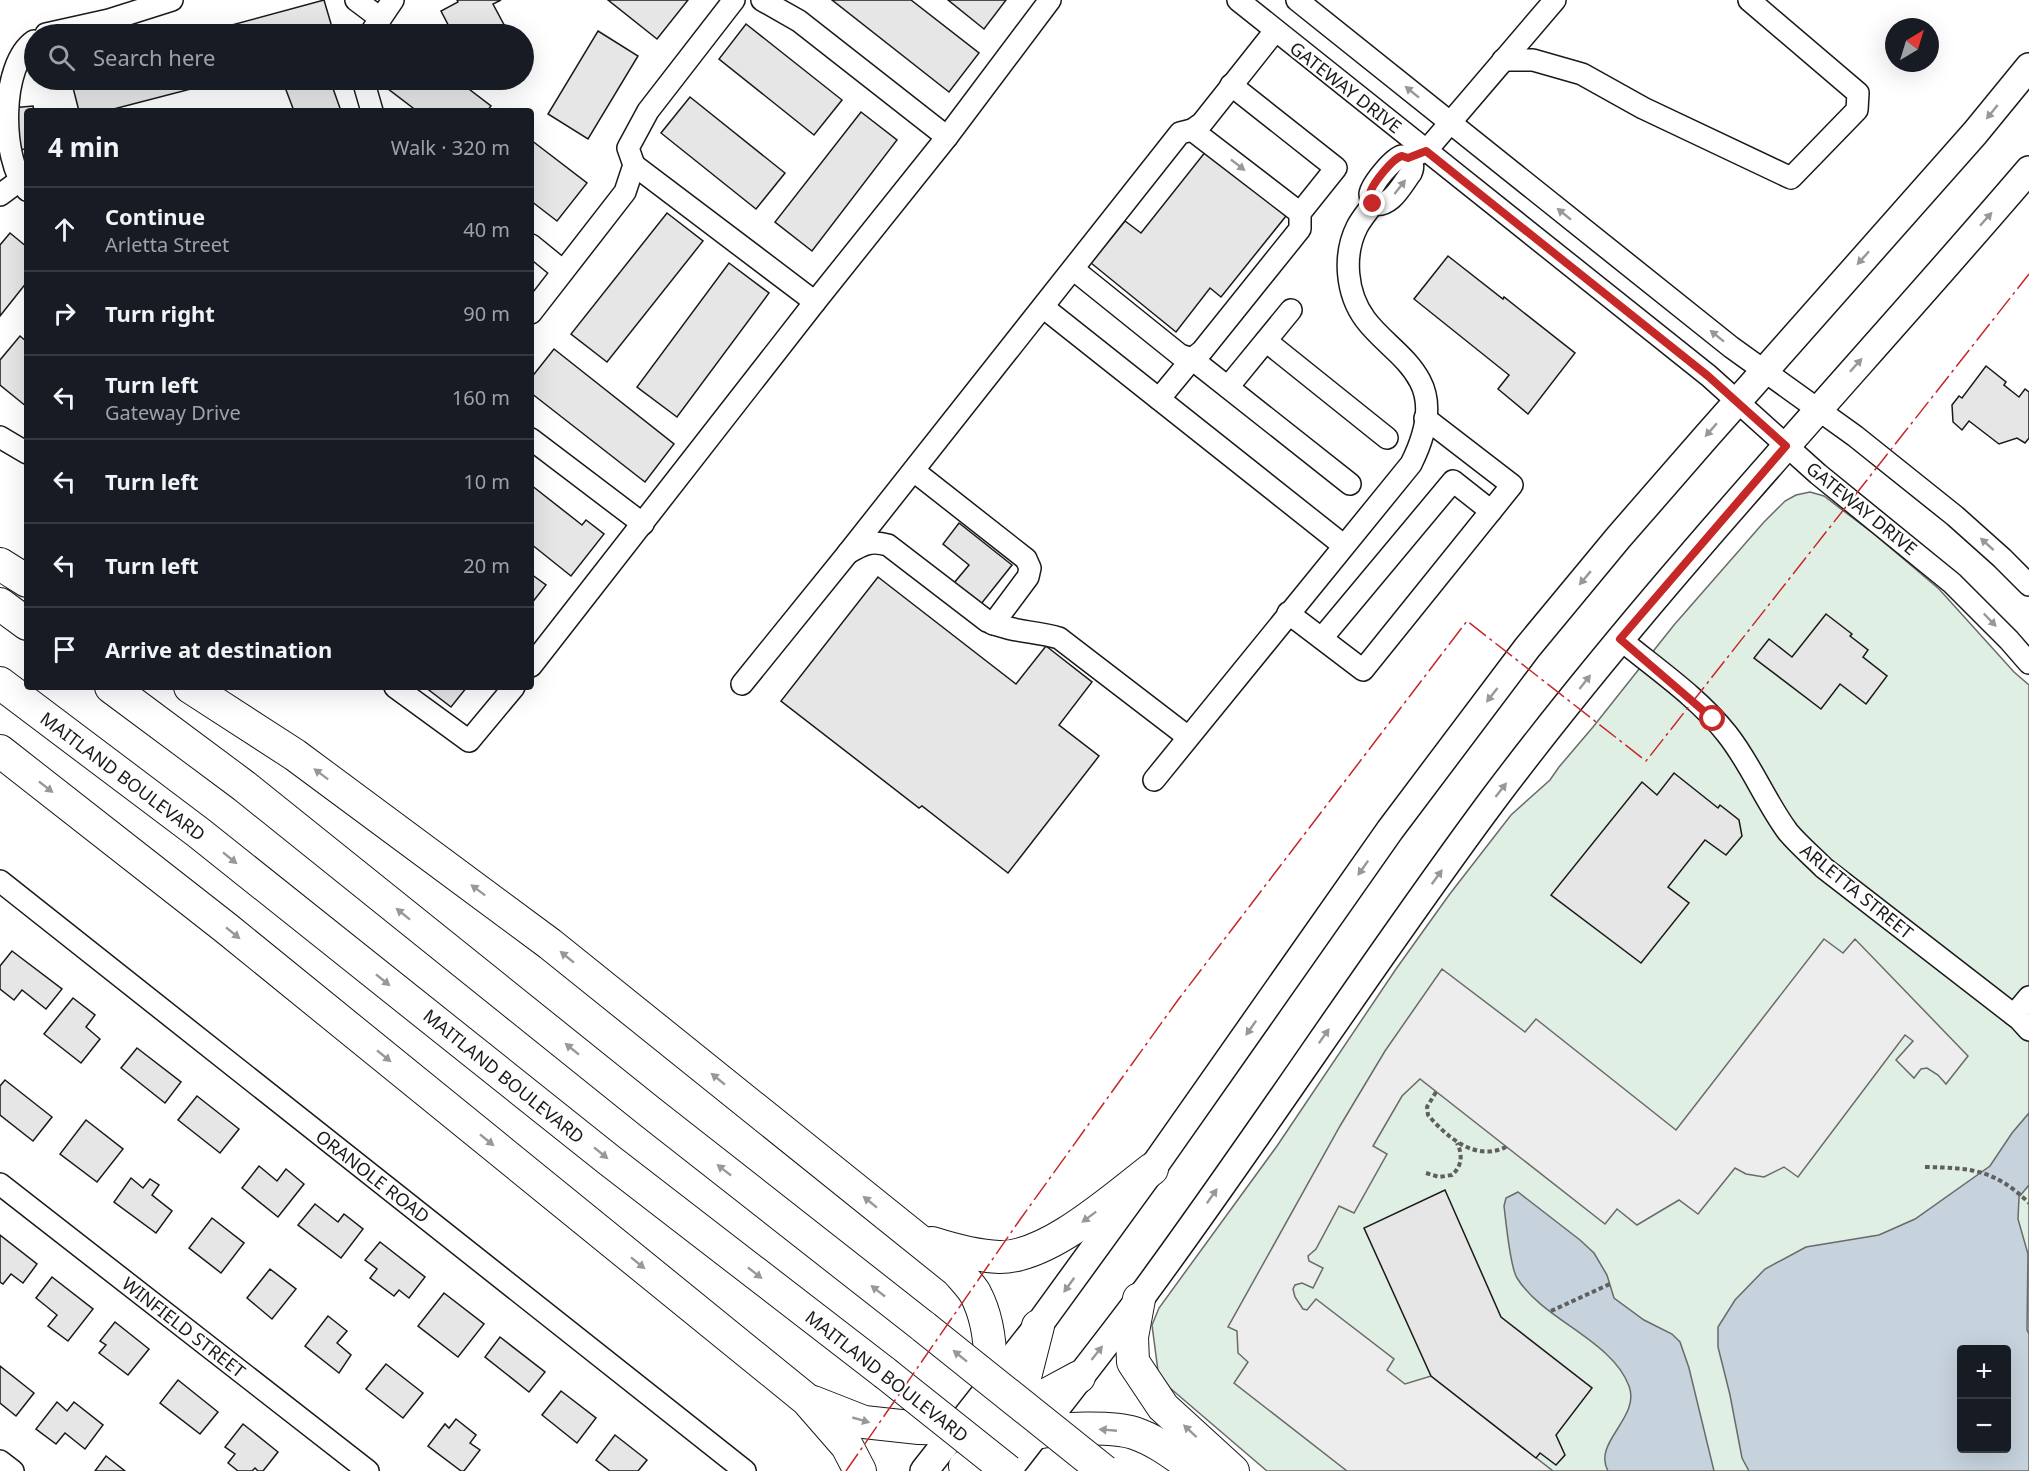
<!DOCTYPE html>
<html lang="en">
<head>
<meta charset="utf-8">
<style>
	body { margin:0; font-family:"Noto Sans",sans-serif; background:#20242c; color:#f1f3f6 }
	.controls { position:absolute; right:18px; bottom:18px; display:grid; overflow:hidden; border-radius:6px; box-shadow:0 6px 24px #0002 }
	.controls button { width:54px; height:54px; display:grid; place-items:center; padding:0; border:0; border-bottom:2px solid #363941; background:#171b24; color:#f1f3f6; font:30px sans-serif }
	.compass { position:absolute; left:1885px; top:18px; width:54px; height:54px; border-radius:50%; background:#171b24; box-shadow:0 6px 24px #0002; rotate:38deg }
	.stop { position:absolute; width:18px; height:18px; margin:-14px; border:4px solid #c62828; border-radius:50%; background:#fff }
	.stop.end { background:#c62828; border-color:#fff; box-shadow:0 2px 6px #0008 }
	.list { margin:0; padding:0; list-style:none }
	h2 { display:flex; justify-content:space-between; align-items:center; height:78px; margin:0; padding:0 24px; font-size:26px }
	h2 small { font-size:20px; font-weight:400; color:#9ea1a6 }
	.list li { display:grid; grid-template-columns:39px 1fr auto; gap:18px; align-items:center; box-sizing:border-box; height:84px; padding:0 24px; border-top:2px solid #363941 }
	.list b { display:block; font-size:22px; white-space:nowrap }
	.list p { margin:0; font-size:20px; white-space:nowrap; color:#9ea1a6 }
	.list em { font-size:20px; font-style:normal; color:#9ea1a6 }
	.icon { flex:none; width:33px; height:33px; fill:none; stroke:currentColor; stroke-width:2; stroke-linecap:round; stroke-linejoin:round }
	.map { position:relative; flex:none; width:2029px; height:1471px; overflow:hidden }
	.search { position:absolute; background:#171b24; box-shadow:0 6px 24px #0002; left:24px; top:24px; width:510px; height:66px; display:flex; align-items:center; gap:15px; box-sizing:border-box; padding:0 21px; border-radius:33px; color:#9ea1a6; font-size:22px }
	.panel { position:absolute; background:#171b24; box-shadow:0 6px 24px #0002; left:24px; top:108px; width:510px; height:582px; border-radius:6px }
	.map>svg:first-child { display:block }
	.green { fill:#e0efe3; stroke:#6a6a6a; stroke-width:1.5; fill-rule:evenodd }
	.parking { fill:#ededed; stroke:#6a6a6a; stroke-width:1.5 }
	.water { fill:#c6d2dc; stroke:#6a6a6a; stroke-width:1.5; fill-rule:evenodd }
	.building { fill:#e6e6e6; stroke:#1a1a1a; stroke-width:1.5 }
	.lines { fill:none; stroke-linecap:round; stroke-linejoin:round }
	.minor-casing { stroke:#1a1a1a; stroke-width:24 }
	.major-casing { stroke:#1a1a1a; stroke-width:30 }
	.highway-casing { stroke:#1a1a1a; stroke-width:34 }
	.path { stroke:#5f5f5f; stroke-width:4; stroke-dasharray:4.5 3; stroke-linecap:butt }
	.minor { stroke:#fff; stroke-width:21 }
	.major { stroke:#fff; stroke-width:27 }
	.highway { stroke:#fff; stroke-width:32 }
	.highway-bridge-casing { stroke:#1a1a1a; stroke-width:34; stroke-linecap:butt }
	.highway-bridge { stroke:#fff; stroke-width:32 }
	.power { stroke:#c62828; stroke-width:1.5; stroke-dasharray:21 4.5 3 4.5; stroke-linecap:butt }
	.oneway { fill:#989898 }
	.route { stroke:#c62828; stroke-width:8 }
	.labels { text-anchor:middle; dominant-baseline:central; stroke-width:4.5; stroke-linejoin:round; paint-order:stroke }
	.street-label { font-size:18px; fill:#1a1a1a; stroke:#fff }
</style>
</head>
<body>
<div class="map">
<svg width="2029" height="1471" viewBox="0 0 2029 1471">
	<rect width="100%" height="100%" fill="#fff"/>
	<path class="green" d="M1810,492L1824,496L1874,534L1939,589L2014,672L2029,685V1471H1267L1170,1388L1158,1371L1152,1325L1159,1308L1277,1146L1396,969L1449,895L1511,815L1550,780L1559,767L1593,727L1674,625L1764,522L1785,501L1796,495ZM1962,1350H2006V1448H1962Z"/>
	<polygon class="parking" points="1824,939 1843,953 1855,939 1968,1056 1946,1084 1938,1075 1927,1068 1921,1069 1914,1078 1896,1060 1913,1041 1905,1035 1798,1177 1784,1167 1764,1177 1746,1174 1735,1168 1698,1214 1679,1200 1637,1225 1617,1209 1605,1224 1420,1079 1402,1096 1373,1146 1387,1154 1354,1213 1339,1206 1316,1249 1308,1256 1309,1261 1323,1268 1313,1288 1302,1283 1295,1285 1293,1289 1295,1297 1303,1309 1307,1310 1316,1299 1394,1359 1387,1370 1405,1384 1431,1376 1553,1471 1347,1471 1234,1383 1248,1362 1238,1353 1237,1331 1228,1327 1340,1126 1385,1051 1442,969 1525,1032 1536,1019 1676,1130"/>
	<g class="water">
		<path d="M2029,1113V1185L2019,1197L2018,1219L2028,1254L2027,1330L2029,1334V1471H1749L1742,1458L1730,1395L1718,1347V1327L1735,1300L1765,1269L1806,1247L1879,1235L1915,1219L1990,1166L2012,1133ZM1962,1350H2006V1448H1962Z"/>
		<path d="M1518,1192L1580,1240L1594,1253L1607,1275L1614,1298L1644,1320L1672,1334L1680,1342L1689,1368L1714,1471H1608C1592,1442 1641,1418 1629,1386C1612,1340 1543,1320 1517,1278C1510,1267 1506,1222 1504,1206L1506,1198Z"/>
	</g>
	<g class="building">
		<polygon points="324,0 334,34 230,34 228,26"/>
		<polygon points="457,0 501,0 493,4 509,34 453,34 441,11 458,2"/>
		<polygon points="608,0 688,0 657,39"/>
		<polygon points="832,0 911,0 979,53 949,92"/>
		<polygon points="948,0 1006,0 984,29"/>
		<polygon points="746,24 842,100 814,135 719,59"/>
		<polygon points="598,31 638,56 588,139 548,114"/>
		<polygon points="71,80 213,80 214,83 106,111 79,111"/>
		<polygon points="290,80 330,80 341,111 294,111 283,82"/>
		<polygon points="387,80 457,80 491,106 487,111 417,111 383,85"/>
		<polygon points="690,97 785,173 756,209 661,133"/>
		<polygon points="33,106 34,111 27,111 27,149 17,150 11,108"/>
		<polygon points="861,112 897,140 812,251 775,222"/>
		<polygon points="531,140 587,183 557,221 531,201"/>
		<polygon points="1210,146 1290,211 1221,297 1210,288 1176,332 1091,263 1125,221 1141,233"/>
		<polygon points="667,213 703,241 607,362 571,334"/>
		<polygon points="10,233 27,247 27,282 0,316 0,245"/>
		<polygon points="1448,256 1503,299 1504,297 1575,353 1528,414 1498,389 1509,375 1414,299"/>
		<polygon points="729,263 769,293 677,417 637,387"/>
		<polygon points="20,336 27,342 27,407 0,385 0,360"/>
		<polygon points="554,349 674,444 645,482 531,393 531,378"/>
		<polygon points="1986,366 2006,382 2004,385 2019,397 2025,389 2029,392 2029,438 2025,443 2017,438 1999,444 1969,421 1962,430 1953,422 1952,405 1959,396 1962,398"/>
		<polygon points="531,485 582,525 586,520 604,534 571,576 531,544"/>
		<polygon points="959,523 1012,565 981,604 954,583 969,565 943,544"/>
		<polygon points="531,574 546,585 531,604"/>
		<polygon points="878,577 1016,684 1046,646 1092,682 1059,725 1099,756 1008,873 922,806 919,808 781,701"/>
		<polygon points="1826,614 1852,634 1850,636 1868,650 1863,657 1887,676 1866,704 1840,684 1821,709 1754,658 1769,639 1792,657"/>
		<polygon points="425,687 467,687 451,707"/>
		<polygon points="1674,773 1718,808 1720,805 1739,820 1742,836 1726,855 1705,840 1668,887 1689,903 1641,963 1551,895 1642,782 1657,795"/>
		<polygon points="12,951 62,989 46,1009 22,990 14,1000 0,989 0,966"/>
		<polygon points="73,998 95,1015 86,1027 100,1039 81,1063 44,1034"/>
		<polygon points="137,1048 181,1082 165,1103 121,1068"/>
		<polygon points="5,1080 52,1117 33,1141 0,1115 0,1086"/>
		<polygon points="197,1096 239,1129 220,1153 178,1120"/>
		<polygon points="86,1120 123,1149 97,1182 60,1154"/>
		<polygon points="259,1166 277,1181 286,1169 304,1184 278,1217 242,1188"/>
		<polygon points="131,1178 143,1188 150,1179 159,1185 152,1195 172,1211 156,1233 114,1202"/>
		<polygon points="1445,1190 1501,1317 1592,1388 1556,1435 1565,1455 1556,1465 1540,1453 1536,1458 1431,1376 1364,1228"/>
		<polygon points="315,1204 338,1222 344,1214 363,1229 341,1258 298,1225"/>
		<polygon points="212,1218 244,1243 221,1273 189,1248"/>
		<polygon points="0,1235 37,1264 23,1283 11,1274 3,1284 0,1282"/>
		<polygon points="380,1242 425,1277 409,1298 399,1290 394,1296 370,1278 377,1269 365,1260"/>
		<polygon points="270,1269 296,1289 272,1319 247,1298"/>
		<polygon points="52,1277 93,1309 68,1341 48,1326 57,1315 36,1298"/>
		<polygon points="444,1293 484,1324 458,1357 418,1326"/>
		<polygon points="328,1316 347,1331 337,1343 351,1355 339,1373 305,1346"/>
		<polygon points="115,1322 149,1349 128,1375 99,1353 106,1345 100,1341"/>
		<polygon points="500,1337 545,1372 529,1392 485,1357"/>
		<polygon points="386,1364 423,1393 403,1418 366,1389"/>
		<polygon points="0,1366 34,1393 16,1416 0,1403"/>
		<polygon points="178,1380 218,1412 200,1434 160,1403"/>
		<polygon points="561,1391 596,1418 577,1443 542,1415"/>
		<polygon points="57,1402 67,1411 74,1402 103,1425 85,1449 65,1433 56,1444 36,1429"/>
		<polygon points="456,1419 476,1435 470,1443 480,1450 464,1471 461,1471 428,1446 445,1424 449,1428"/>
		<polygon points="243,1424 278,1452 263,1471 258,1471 255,1468 252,1471 238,1471 228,1463 235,1454 225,1447"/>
		<polygon points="615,1435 647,1460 638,1471 610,1471 596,1460"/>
		<polygon points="106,1456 125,1471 95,1471"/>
	</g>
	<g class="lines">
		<g class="minor-casing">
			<g id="minor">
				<polyline points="356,0 380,18"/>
				<polyline points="762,0 799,21 947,137"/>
				<polyline points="1238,0 1709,376 1818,474 1952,583 2009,640 2029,663"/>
				<polyline points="1297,0 1731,347 1855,436 1955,516 2002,558 2029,585"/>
				<polyline points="46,34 109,20 172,0"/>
				<polyline points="370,34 393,0"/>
				<polyline points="1503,60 1533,60 1582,74 1643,108 1791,178 1857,110 1858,93 1749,0"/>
				<polyline points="363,80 372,111"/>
				<polyline points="1192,130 1300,213 1336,168 1231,85"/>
				<polyline points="634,165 815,302"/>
				<path d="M27,190C0,159 0,64 34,41"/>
				<polyline points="0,195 19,181"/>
				<path d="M1373,204C1371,200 1370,199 1370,194C1371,185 1393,158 1402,156L1408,158L1426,151L1555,0"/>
				<path d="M1373,204C1391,208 1401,186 1411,173C1414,166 1413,164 1408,158"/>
				<polyline points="531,245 563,271"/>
				<polyline points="1073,269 1180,355 1192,359 1202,351 1300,229 1300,213"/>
				<polyline points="1043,307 1343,545"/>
				<polyline points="531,313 625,192 634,165 628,148 648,111 734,0"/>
				<polyline points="1266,341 1387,438"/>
				<polyline points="1228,387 1291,310"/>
				<polyline points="1159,399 1192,359 1350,484"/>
				<polyline points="0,437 27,453"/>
				<polyline points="531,439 643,524"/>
				<polyline points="914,471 1026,559 1030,568 1028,577 993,624"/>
				<polyline points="848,553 1180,133 1192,130 1202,123 1275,31"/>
				<polyline points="1288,613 1363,670 1512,485 1425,418"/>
				<polyline points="1322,638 1453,481 1491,511"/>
				<path d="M1620,639C1656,669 1698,697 1727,734C1751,764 1765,801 1788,832C1799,845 1812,856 1824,868L2019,1019L2029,1030"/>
				<polyline points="531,666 815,302 947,137 1050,0"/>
				<path d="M742,684L848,553C863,544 871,540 888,545L987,621C1011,632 1034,631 1059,638L1188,737"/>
				<polyline points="395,687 469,741 514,687"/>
				<path d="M1154,780L1411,464C1423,440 1434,407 1420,381C1407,356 1381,341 1365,319C1346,293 1343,255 1357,227C1361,219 1368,211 1373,204"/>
				<polyline points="0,881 745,1471"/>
				<polyline points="2014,1015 2029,997"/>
				<polyline points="0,1184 368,1471"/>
				<polyline points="0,1461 13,1471"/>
			</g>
		</g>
		<g class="major-casing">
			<g id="major">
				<polyline points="924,1471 1038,1326 1152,1169 1390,830 1527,648 1618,538 1706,437 1975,133 2029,67"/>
				<path d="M1007,1471C1051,1414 1096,1357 1139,1300C1261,1135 1372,962 1495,797C1660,578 1850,379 2029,170"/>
			</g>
		</g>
		<g class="highway-casing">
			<g id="highway">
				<polyline points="0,564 27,581"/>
				<polyline points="0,604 27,624"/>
				<polyline points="0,683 199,833 609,1160 885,1373"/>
				<polyline points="111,687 244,786 650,1112 924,1327"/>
				<path d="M190,687L295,755L550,944L957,1271C963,1278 970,1285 975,1293C1002,1343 988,1418 974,1471"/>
				<polyline points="0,751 226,928 807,1400 847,1446 860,1471"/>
				<path d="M932,1243C954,1250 976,1256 999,1257C1048,1258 1114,1198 1152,1169"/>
				<polyline points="1139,1299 1132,1337 1133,1362 1163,1407 1233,1471"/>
				<polyline points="813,1402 864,1422 919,1428 957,1429 985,1423 1016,1411 1079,1377"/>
				<polyline points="1013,1424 1038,1326"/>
				<path d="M965,1466C985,1454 1014,1438 1036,1433C1059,1428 1112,1426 1134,1433C1158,1441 1177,1457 1198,1471"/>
			</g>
		</g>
		<g class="path">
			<path d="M1436,1092L1427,1107L1428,1115C1447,1137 1475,1162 1506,1147"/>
			<path d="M1925,1167C1971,1168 1994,1169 2029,1203"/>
			<path d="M1426,1173L1439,1177L1452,1175C1462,1166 1463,1155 1457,1143"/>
			<polyline points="1551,1311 1610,1284"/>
		</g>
		<use href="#minor" class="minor"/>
		<use href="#major" class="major"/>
		<use href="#highway" class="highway"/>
		<g class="highway-bridge-casing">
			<g id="highway-bridge">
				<polyline points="924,1327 1104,1471"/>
				<polyline points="885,1373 1008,1471"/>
			</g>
		</g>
		<use href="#highway-bridge" class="highway-bridge"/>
		<polyline class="power" points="846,1471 1019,1221 1178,1000 1467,621 1646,761 2029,274"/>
	</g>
	<defs><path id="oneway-solid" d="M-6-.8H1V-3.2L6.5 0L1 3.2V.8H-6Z" transform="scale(1.5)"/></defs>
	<g class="oneway">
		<use href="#oneway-solid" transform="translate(1412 92) rotate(-141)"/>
		<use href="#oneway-solid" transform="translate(1992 112) rotate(129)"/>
		<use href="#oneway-solid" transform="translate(1238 165) rotate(38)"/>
		<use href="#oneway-solid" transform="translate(1400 187) rotate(-52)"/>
		<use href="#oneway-solid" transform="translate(1564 214) rotate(-141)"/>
		<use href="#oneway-solid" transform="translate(1986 219) rotate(-48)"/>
		<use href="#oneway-solid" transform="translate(1863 258) rotate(132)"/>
		<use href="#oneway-solid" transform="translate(1717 336) rotate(-141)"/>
		<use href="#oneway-solid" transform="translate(1856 365) rotate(-48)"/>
		<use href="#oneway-solid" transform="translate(1711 430) rotate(131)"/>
		<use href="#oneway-solid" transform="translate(1987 544) rotate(-138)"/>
		<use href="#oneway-solid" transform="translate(1585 578) rotate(130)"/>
		<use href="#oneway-solid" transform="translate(1990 620) rotate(46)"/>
		<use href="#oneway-solid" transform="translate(1585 682) rotate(-52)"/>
		<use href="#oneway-solid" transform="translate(1492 695) rotate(128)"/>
		<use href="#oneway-solid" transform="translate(321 774) rotate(-143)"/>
		<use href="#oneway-solid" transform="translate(46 787) rotate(38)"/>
		<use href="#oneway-solid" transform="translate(1501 790) rotate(-52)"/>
		<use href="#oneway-solid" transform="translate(230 858) rotate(39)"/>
		<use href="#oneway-solid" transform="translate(1363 868) rotate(125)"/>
		<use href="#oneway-solid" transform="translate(1437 877) rotate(-54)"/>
		<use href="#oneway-solid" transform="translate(478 890) rotate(-143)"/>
		<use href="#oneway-solid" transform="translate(403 914) rotate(-141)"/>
		<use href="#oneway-solid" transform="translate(233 933) rotate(39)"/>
		<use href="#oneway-solid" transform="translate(567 957) rotate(-141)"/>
		<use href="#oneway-solid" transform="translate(383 980) rotate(39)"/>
		<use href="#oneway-solid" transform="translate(1251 1028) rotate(125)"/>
		<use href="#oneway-solid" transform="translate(1324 1036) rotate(-55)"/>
		<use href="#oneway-solid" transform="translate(572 1049) rotate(-141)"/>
		<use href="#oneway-solid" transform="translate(384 1056) rotate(39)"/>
		<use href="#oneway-solid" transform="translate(718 1079) rotate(-141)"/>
		<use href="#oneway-solid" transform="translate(487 1140) rotate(39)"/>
		<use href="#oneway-solid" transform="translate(601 1153) rotate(39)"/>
		<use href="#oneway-solid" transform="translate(724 1170) rotate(-142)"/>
		<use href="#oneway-solid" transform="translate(1212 1196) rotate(-55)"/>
		<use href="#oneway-solid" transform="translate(870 1202) rotate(-141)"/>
		<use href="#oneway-solid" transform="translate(1089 1217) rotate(143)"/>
		<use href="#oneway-solid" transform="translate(638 1263) rotate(39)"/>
		<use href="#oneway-solid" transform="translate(755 1273) rotate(38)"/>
		<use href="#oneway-solid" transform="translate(1069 1285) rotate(126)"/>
		<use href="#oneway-solid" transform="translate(878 1291) rotate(-142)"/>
		<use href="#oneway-solid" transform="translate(1097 1353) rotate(-52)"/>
		<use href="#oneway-solid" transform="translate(960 1356) rotate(-141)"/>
		<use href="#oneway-solid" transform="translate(861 1420) rotate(16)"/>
		<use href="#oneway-solid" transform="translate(1108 1430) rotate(-175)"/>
		<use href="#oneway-solid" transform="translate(1190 1431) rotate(-137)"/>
	</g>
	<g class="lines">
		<path class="route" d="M1373,204C1371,200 1370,199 1370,194C1371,185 1393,158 1402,156L1408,158L1426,151L1708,376L1786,446L1620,639L1713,719"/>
	</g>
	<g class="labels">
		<g class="street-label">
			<text transform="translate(1346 87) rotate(38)">GATEWAY DRIVE</text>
			<text transform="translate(1862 508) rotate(39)">GATEWAY DRIVE</text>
			<text transform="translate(123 776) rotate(37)">MAITLAND BOULEVARD</text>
			<text transform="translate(1857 891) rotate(39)">ARLETTA STREET</text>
			<text transform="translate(504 1076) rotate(39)">MAITLAND BOULEVARD</text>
			<text transform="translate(373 1176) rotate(38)">ORANOLE ROAD</text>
			<text transform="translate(184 1327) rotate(38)">WINFIELD STREET</text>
			<text transform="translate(887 1376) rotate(38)">MAITLAND BOULEVARD</text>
		</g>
	</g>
</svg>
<div class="controls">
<button>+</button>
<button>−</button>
</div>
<svg class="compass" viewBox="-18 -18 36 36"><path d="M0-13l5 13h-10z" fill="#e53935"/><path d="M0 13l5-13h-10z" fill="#9ea1a6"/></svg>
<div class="stop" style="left:1713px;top:719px"></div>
<div class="stop end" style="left:1373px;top:204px"></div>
<div class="search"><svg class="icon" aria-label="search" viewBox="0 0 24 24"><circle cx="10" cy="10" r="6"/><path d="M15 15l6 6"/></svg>Search here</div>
<section class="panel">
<h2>4 min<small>Walk · 320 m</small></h2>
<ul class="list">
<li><svg class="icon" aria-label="ahead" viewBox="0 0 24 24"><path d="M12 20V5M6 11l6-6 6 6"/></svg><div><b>Continue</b><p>Arletta Street</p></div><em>40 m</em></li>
<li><svg class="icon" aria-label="right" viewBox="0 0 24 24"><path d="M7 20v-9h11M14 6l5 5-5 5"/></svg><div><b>Turn right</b></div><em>90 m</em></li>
<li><svg class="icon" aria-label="left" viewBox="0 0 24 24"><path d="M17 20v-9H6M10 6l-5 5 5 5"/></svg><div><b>Turn left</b><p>Gateway Drive</p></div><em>160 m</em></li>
<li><svg class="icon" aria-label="left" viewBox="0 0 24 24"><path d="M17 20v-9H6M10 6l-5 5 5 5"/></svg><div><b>Turn left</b></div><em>10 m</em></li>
<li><svg class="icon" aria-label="left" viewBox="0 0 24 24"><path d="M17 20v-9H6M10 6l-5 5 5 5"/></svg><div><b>Turn left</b></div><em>20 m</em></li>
<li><svg class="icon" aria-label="arrive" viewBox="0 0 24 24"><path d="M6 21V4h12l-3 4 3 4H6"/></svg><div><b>Arrive at destination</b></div></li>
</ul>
</section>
</div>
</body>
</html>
